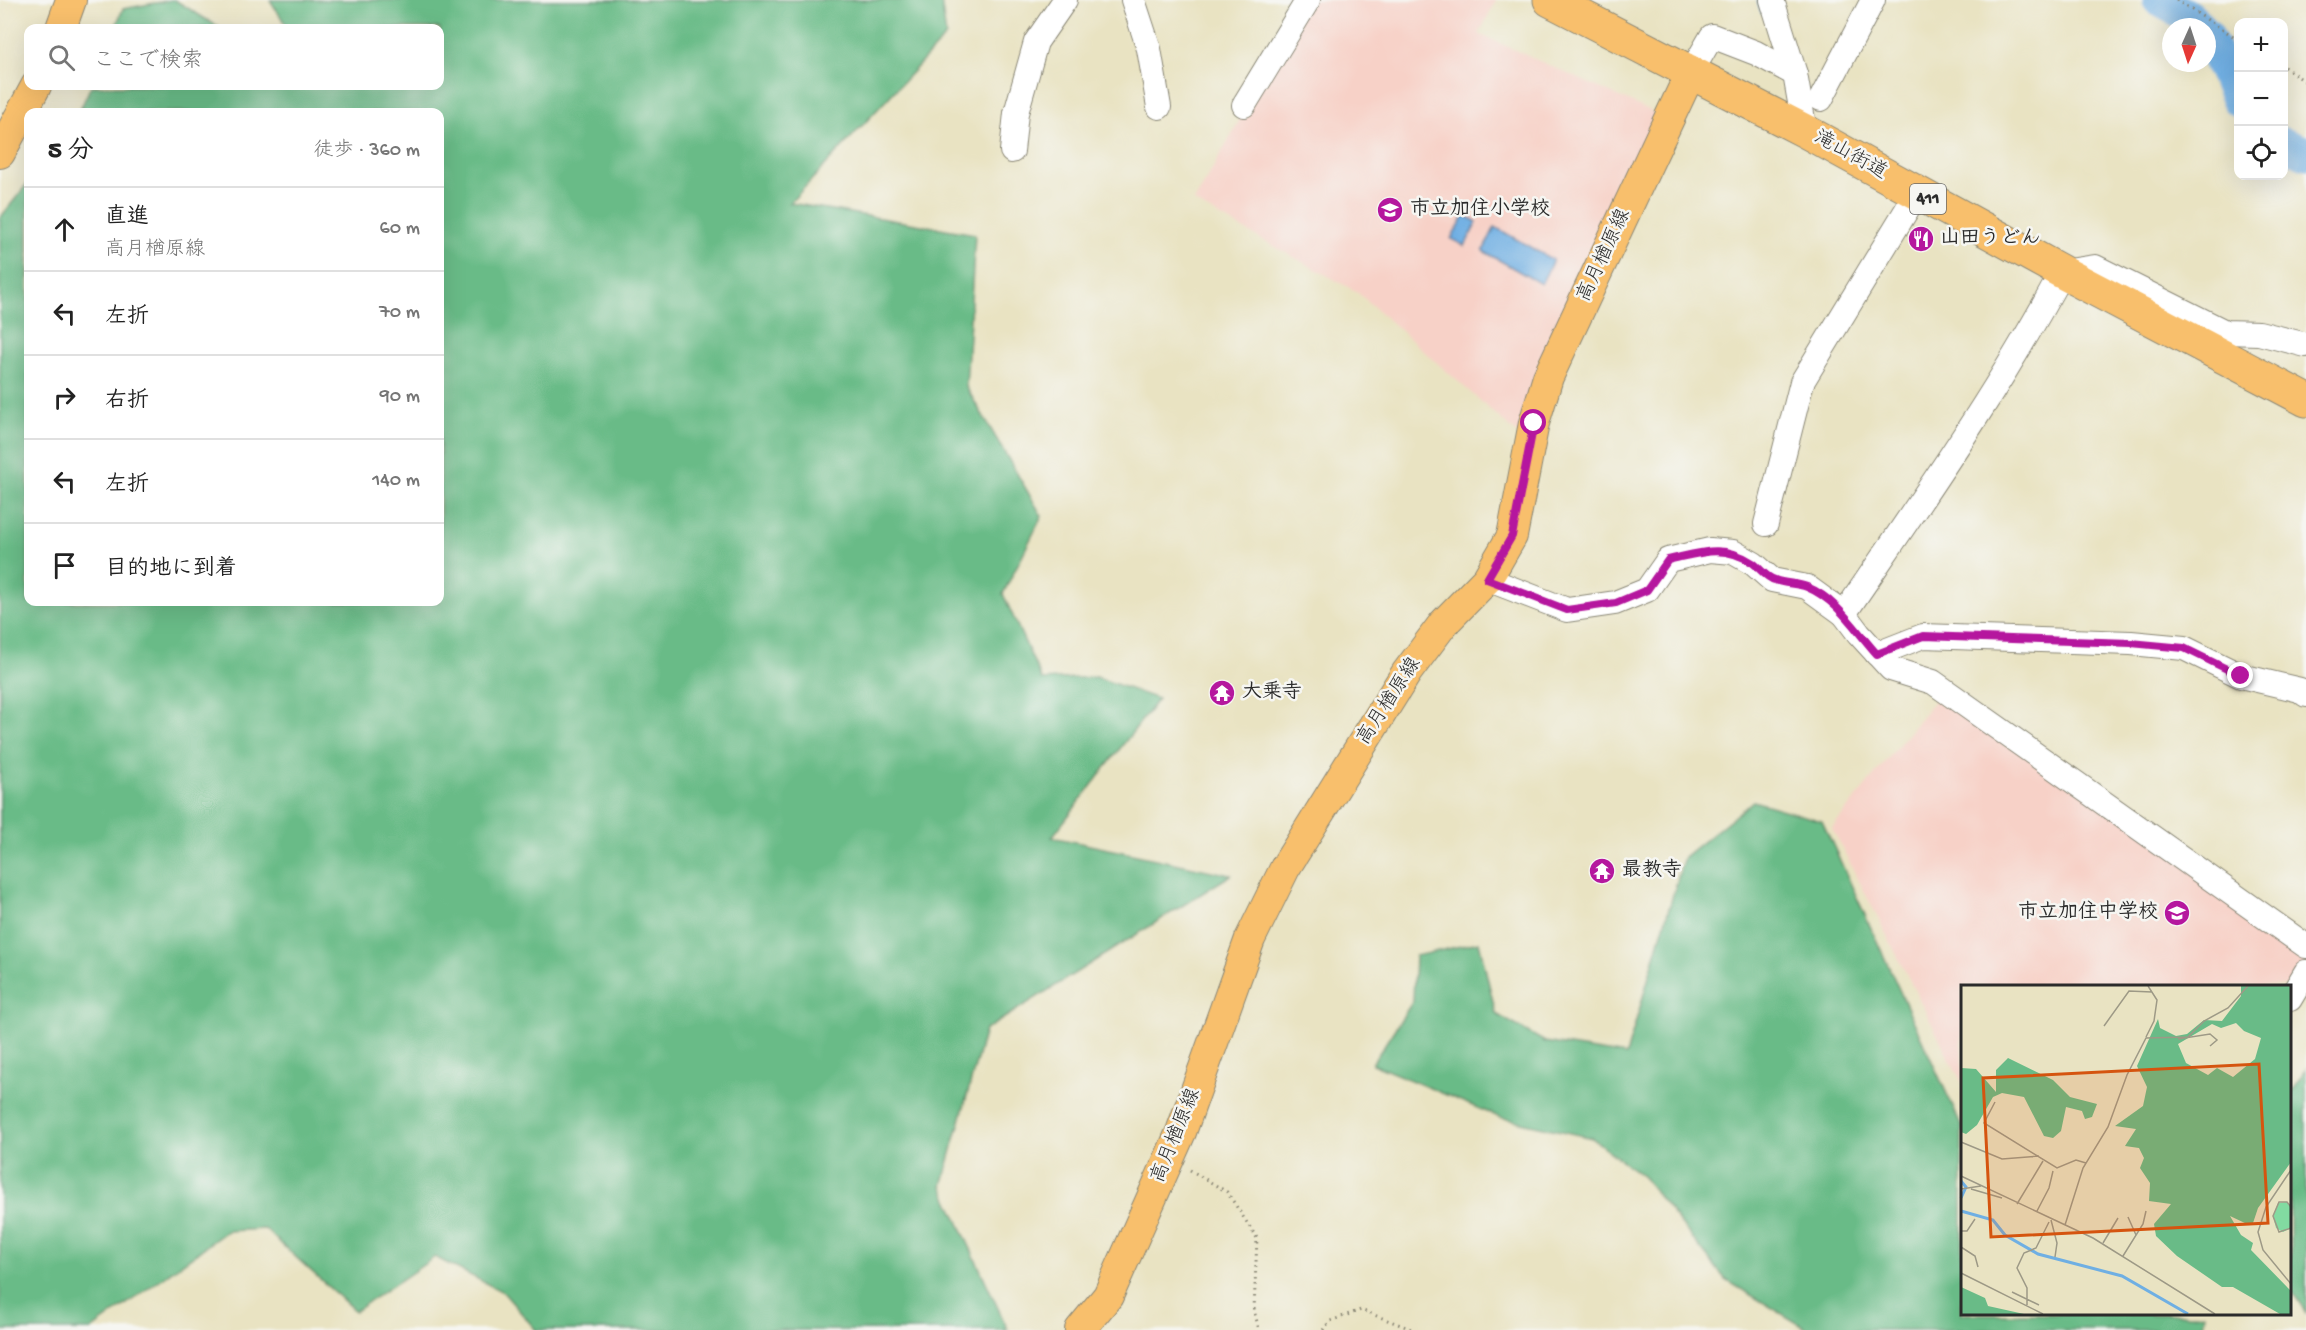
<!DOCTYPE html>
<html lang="ja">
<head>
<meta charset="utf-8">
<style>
	body { margin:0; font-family:"Gochi Hand","Klee One",sans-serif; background:#f6f6f6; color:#222 }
	.controls { position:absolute; right:18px; top:18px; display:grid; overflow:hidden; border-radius:12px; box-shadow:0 6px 24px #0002 }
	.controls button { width:54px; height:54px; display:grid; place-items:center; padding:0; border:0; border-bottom:2px solid #e0e0e0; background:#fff; color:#222; font:30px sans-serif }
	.compass { position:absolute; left:2162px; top:18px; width:54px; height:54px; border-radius:50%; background:#fff; box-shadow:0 6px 24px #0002; rotate:183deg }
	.stop { position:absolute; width:18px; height:18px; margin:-14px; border:4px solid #b5179e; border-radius:50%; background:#fff }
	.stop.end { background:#b5179e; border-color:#fff; box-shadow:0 2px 6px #0008 }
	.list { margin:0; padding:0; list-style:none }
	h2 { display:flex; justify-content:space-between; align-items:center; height:78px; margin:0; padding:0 24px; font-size:26px }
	h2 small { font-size:20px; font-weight:400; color:#767676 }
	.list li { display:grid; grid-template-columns:39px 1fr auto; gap:18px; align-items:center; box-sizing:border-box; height:84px; padding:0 24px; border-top:2px solid #e0e0e0 }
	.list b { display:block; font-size:22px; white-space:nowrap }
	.list p { margin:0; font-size:20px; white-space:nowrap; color:#767676 }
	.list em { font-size:20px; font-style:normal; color:#767676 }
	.icon { flex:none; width:33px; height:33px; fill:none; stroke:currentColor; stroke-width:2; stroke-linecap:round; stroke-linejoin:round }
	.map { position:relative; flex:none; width:2306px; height:1330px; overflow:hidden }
	.search { position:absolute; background:#fff; box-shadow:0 6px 24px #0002; left:24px; top:24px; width:420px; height:66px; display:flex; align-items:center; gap:15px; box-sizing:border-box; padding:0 21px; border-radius:12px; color:#767676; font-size:22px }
	.panel { position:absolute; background:#fff; box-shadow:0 6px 24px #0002; left:24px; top:108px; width:420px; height:498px; border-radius:12px }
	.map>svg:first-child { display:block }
	.built { fill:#f7d1c7 }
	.forest { fill:#69bb87; stroke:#4a7359; stroke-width:1.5 }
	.water { fill:#6fafe3; stroke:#4d6d87; stroke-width:1.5 }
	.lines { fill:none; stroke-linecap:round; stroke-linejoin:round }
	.stream { stroke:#6fafe3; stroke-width:5 }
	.river { stroke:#6fafe3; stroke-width:33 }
	.minor-casing { stroke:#8a8776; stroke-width:26 }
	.major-casing { stroke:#8a8776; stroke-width:32 }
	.highway-casing { stroke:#8a8776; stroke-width:35 }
	.path { stroke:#8a8776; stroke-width:3; stroke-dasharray:1.5 4.5; stroke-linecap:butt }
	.minor { stroke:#fff; stroke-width:24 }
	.major { stroke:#f8bf6c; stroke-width:30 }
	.highway { stroke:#f8bf6c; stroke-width:33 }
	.route { stroke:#b5179e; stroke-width:8 }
	.labels { text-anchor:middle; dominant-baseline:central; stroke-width:5; stroke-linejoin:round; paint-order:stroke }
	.shield { fill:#f6f6f2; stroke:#686867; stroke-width:1.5 }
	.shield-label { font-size:18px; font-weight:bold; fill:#2b2b2b }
	.street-label { font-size:20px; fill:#2b2b2b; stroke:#f6f6f2 }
	.poi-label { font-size:20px; font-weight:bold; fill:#2b2b2b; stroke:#f6f6f2; text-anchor:start }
	.inset-river { fill:none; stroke:#6fafe3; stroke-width:3 }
	.inset-road { fill:none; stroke:#9d9986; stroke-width:1.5 }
	.view { fill:#d5540f; fill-opacity:0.15; stroke:#d5540f; stroke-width:3 }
	.inset-edge { fill:none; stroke:#2b2b2b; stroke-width:3 }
</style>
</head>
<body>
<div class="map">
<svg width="2306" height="1330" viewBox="0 0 2306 1330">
	<rect width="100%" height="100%" fill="#f6f6f2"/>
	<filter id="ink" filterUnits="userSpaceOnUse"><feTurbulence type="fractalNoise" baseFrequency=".0167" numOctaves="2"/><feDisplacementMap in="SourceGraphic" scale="12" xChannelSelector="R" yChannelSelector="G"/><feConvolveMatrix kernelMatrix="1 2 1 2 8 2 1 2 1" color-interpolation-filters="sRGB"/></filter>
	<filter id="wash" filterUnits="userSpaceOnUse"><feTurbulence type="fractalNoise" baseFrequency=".008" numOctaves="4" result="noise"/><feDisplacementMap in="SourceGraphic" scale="24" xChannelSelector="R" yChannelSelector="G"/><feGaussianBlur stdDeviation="1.35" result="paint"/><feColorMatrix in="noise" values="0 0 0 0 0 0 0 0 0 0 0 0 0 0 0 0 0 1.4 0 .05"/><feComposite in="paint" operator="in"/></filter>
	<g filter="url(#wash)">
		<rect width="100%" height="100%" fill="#e9e3c2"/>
		<g class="built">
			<polygon points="1308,0 1496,0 1479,34 1664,117 1521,437 1357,292 1194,202 1239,121 1244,105"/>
			<polygon points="1943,690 2306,946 2306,972 2290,986 1962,986 1962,1083 1832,828"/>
		</g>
		<g class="forest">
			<polygon points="171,0 175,0 220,28 115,28 123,9"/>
			<polygon points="270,0 941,0 946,36 790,203 975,234 966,387 1042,516 1003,594 1042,680 1096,677 1158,699 1052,837 1231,875 985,1030 942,1186 1008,1330 536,1330 503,1292 435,1257 355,1311 265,1229 227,1231 91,1330 0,1330 0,218 28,183 28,602 440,602 440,112 79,112 91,86 440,86 440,28 288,28"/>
			<polygon points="1753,801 1822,821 1962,1127 1962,1314 2204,1314 2203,1330 1809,1330 1726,1280 1643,1177 1592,1138 1499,1117 1372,1064 1413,1001 1415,956 1479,942 1496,1014 1545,1042 1626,1055 1684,857"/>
			<polygon points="2306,1069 2306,1313 2290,1288 2290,1095"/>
		</g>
		<g class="water">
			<polygon points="1465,215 1477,222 1465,246 1451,239"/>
			<polygon points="1495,227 1553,260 1541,284 1483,251"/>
		</g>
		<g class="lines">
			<polyline class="stream" points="1759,0 1763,12"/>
			<g class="river">
				<polyline points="2159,0 2188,16 2200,27"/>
				<polyline points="2207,35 2238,100"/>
				<polyline points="2284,144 2306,153"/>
			</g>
		</g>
	</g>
	<g filter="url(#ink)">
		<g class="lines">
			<g class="minor-casing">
				<g id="minor">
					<polyline points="1133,0 1149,49 1159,107"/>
					<polyline points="1772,0 1795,74 1805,131"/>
					<polyline points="1690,74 1712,36 1756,53 1795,74"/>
					<polyline points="1821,99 1873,0"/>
					<polyline points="1244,105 1308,0"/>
					<polyline points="1012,151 1016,113 1036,42 1065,0"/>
					<polyline points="1766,524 1802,382 1917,193"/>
					<polyline points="1487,579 1567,610 1615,603 1647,590 1668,560 1710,550 1733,552 1754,564 1772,580 1807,587 1844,614 1859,634 1891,669 1933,682 2306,946"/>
					<path d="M1844,614C1920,502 1998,392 2062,272L2095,267L2225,332L2259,333L2306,345"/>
					<polyline points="1877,654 1923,636 2131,643 2184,648 2241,676 2300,690 2306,695"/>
					<polyline points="2290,999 2306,972"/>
				</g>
			</g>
			<g class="major-casing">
				<g id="major">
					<polyline points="61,28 71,0"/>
					<polyline points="0,153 36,86"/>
					<polyline points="1080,1330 1108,1296 1181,1132 1250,939 1285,868 1407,672 1443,624 1487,579 1512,536 1534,423 1548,377 1690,74"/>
				</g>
			</g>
			<g class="highway-casing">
				<polyline id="highway" points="1550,0 1805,131 2062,272 2306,400"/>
			</g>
			<g class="path">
				<polyline points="2176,0 2238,39"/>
				<polyline points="2284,67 2306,82"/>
				<polyline points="1190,1170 1227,1192 1257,1238 1254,1310 1259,1330"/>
				<polyline points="1323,1330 1330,1321 1361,1310 1414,1330"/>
			</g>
			<use href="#minor" class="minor"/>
			<use href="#major" class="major"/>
			<use href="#highway" class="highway"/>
		</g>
	</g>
	<g class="lines" filter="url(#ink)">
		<path class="route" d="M1534,423L1512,536L1487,579L1567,610L1616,603L1647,590L1668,560C1700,553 1723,543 1753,563C1760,568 1766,578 1775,580C1785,584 1797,583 1807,587C1837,599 1856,631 1877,654L1923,636L2131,643L2184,648L2241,676"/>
	</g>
	<defs>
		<g id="school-disc" transform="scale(1.35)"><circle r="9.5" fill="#b5179e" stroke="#f6f6f2"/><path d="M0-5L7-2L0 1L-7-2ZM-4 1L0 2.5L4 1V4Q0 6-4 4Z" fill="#fff"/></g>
		<g id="restaurant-disc" transform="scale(1.35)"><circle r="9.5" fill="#b5179e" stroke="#f6f6f2"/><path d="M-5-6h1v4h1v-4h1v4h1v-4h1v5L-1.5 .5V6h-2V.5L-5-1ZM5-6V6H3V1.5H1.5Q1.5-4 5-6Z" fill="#fff"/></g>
		<g id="temple-disc" transform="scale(1.35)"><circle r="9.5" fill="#b5179e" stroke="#f6f6f2"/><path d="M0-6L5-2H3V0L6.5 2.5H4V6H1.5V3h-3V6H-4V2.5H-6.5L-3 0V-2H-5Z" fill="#fff"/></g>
	</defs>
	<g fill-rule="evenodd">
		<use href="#school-disc" x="1390" y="210"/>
		<use href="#restaurant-disc" x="1921" y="239"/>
		<use href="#temple-disc" x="1222" y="693"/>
		<use href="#temple-disc" x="1602" y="871"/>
		<use href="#school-disc" x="2177" y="913"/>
	</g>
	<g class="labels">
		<rect class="shield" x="1910" y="184" width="36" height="30" rx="4.5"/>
		<g class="shield-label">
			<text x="1928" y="199">411</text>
		</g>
		<g class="street-label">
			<text transform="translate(1850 156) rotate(29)">滝山街道</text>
			<text transform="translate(1605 256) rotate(-65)">高月楢原線</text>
			<text transform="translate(1390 702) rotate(-57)">高月楢原線</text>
			<text transform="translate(1177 1136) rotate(-68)">高月楢原線</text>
		</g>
		<g class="poi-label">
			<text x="1410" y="210">市立加住小学校</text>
			<text x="1940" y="239">山田うどん</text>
			<text x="1242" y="693">大乗寺</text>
			<text x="1622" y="871">最教寺</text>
			<text x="2158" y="913" text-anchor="end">市立加住中学校</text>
		</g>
	</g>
	<g transform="translate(1961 985)">
		<rect width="330" height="330" fill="#e9e3c2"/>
		<path d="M326,217L330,222V243L322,247L315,243L312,231L317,218Z" fill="#82dba1"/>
		<path d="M280,1H330V177L297,223L292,238L286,239L269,231L280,250L292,258L290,265L330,306V329H319L272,302H261L216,271L195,251L193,239L210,219L188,216L189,198L179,183L183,173L178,163L164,161L175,144L154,141L182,121L186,102L176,81L197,34L199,43L215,51L226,49L243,35L261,36L280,11ZM275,38L283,46L300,53L294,74L272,92L256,83L247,90L225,78L217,59L251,39L260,43ZM47,73L92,95L109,112L136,119L131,132L124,134L121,126L105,122L100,146L92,153L83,151L63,112L41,108L32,112L16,140L5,149L0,147V83L15,84L35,107V85ZM0,302L24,313L27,321L63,329H0Z" fill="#69bb87" fill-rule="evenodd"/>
		<path class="inset-river" d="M0,196L5,202L0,213M0,226L32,235L44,250L77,269L161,291L227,329"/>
		<path class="inset-road" d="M143,41L168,6L191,7M185,52L193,36L196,15L187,1M217,54L249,49L256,55L249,61M34,117L23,138L96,183L115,175L125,178M0,157L41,174L78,171M330,185L305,222L297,247L302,265L330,299M0,191L132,253L254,329M0,204L20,201M10,204L41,213M56,219L82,176M330,222L326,217H318L312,231L318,247L330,243M76,226L88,203L92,186M167,232L175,250M90,235L96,258L94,272M104,240L122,183L147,142L166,90L185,53L227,52L243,36L267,23L287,1M0,246H6L14,234M142,258L157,233M0,262L14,271L17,282M162,271L182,239L185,226M0,288L82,329M51,307L78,320M66,320V303L56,283L63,268L75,263L88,237"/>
		<path class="view" d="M298,79L307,238L30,252L22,93Z"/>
		<rect width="330" height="330" class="inset-edge"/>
	</g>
</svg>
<div class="controls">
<button>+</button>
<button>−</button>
<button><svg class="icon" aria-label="locate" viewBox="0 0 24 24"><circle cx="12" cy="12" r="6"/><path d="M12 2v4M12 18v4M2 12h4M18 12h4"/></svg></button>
</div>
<svg class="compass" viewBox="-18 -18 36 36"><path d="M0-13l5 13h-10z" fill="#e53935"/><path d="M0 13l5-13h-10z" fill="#767676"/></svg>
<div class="stop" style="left:1534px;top:423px"></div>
<div class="stop end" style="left:2241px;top:676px"></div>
<div class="search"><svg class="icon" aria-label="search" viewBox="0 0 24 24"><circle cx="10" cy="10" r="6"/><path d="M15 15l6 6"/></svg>ここで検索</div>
<section class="panel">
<h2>5 分<small>徒歩 · 360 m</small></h2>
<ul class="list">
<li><svg class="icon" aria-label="ahead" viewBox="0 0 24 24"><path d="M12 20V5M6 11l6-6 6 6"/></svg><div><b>直進</b><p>高月楢原線</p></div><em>60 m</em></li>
<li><svg class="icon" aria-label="left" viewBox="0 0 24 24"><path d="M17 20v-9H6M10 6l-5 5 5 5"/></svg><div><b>左折</b></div><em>70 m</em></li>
<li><svg class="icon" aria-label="right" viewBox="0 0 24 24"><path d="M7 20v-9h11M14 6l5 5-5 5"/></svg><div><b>右折</b></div><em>90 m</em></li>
<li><svg class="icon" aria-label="left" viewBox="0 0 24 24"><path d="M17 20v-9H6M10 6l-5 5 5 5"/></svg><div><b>左折</b></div><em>140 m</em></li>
<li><svg class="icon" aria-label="arrive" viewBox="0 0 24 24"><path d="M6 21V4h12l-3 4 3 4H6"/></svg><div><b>目的地に到着</b></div></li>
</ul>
</section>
</div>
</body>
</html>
